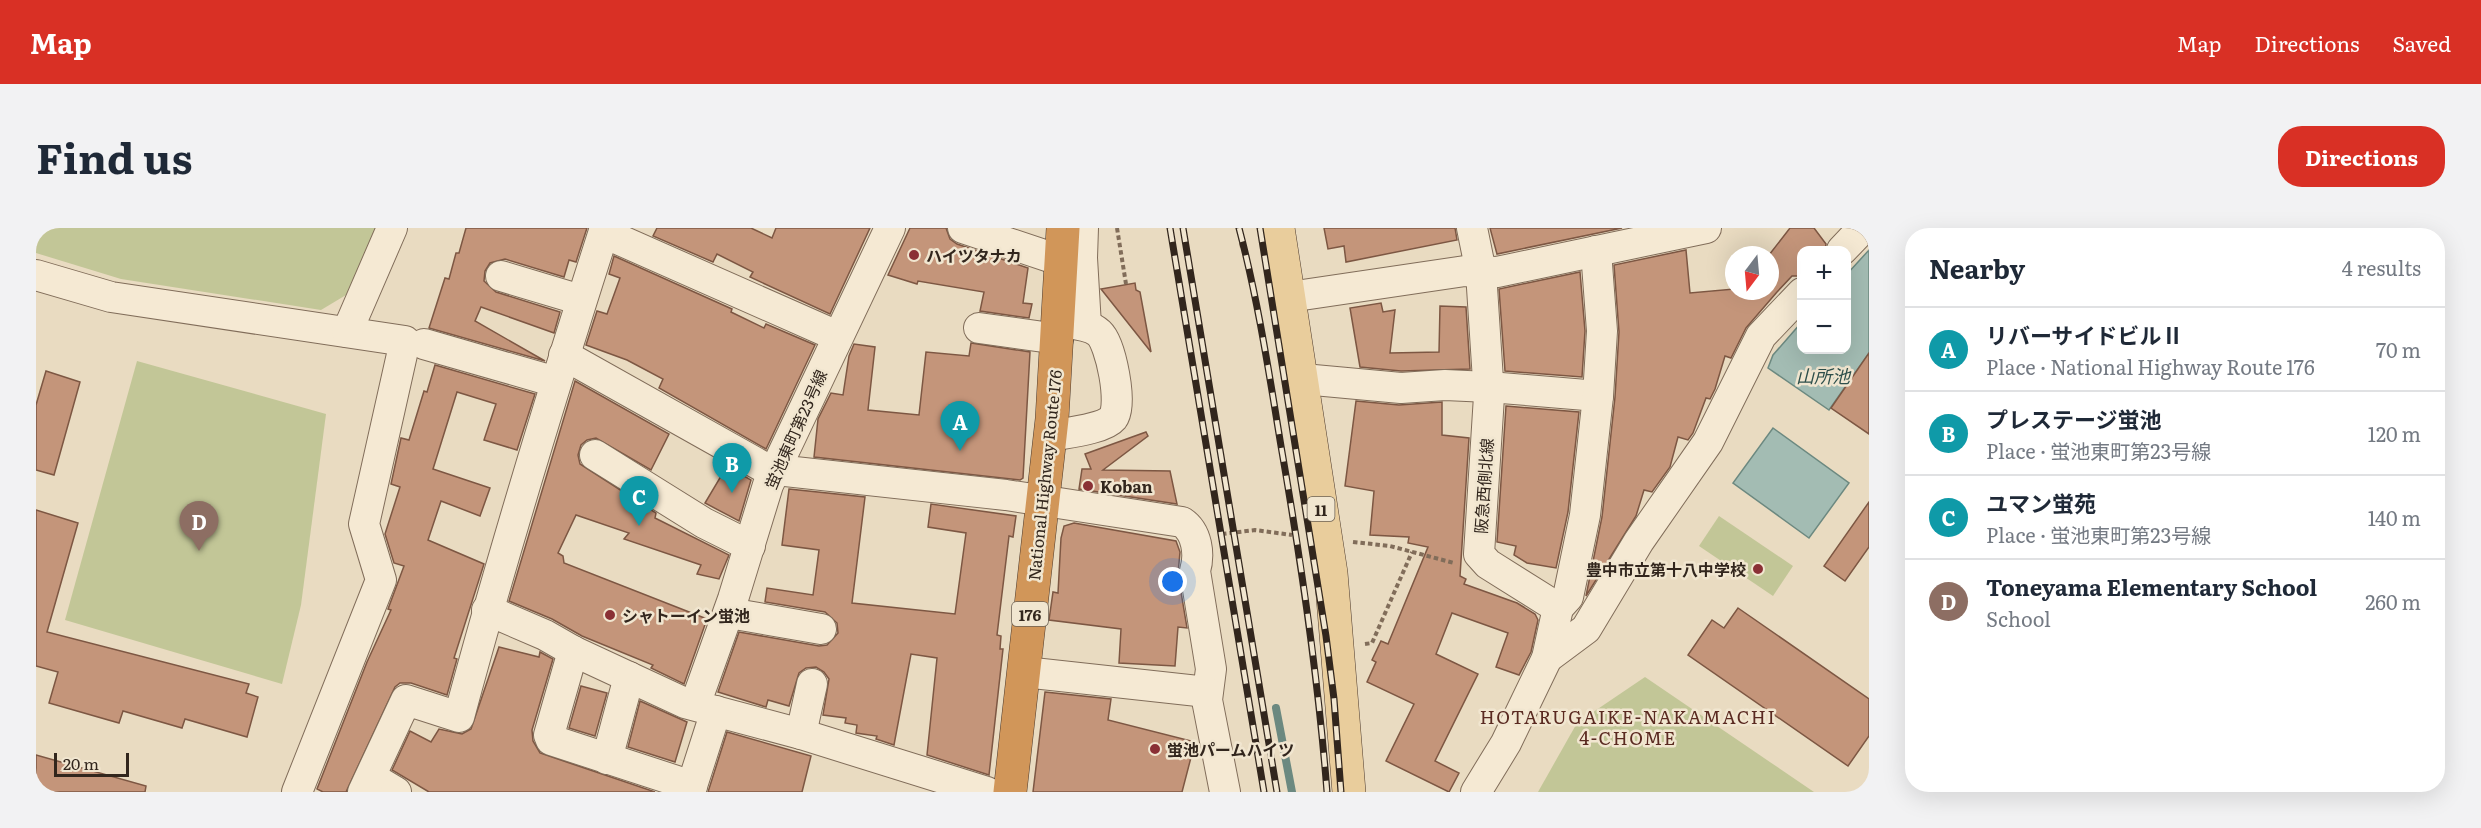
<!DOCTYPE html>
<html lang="en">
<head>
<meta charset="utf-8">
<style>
	body { margin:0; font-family:Literata,"Noto Sans JP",serif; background:#f2f2f3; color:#1f2937 }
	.controls { position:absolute; right:18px; top:18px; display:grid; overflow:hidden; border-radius:12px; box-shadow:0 6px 24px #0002 }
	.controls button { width:54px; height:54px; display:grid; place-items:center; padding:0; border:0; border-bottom:2px solid #e0e1e3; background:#fff; color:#1f2937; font:30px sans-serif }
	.compass { position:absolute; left:1689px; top:18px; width:54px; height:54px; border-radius:50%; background:#fff; box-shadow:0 6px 24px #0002; rotate:196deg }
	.scale { position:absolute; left:18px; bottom:15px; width:75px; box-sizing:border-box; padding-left:6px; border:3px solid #32261d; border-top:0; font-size:16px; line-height:21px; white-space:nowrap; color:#32261d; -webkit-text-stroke:4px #f1e6d0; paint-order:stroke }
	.you { position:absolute; left:1137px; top:354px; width:21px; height:21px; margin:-15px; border:4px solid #fff; border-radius:50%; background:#1a73e8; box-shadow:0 0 0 9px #1a73e833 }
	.badge { display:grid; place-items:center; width:39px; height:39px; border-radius:50%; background:#d93025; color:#fff; font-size:20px; font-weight:700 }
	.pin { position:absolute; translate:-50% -50px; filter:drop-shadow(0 2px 3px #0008) }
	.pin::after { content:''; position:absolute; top:32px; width:21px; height:18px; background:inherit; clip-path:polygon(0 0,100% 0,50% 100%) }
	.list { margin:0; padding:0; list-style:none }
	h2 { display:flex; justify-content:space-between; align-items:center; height:78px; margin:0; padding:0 24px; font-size:26px }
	h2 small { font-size:20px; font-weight:400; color:#747a83 }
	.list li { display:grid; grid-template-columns:39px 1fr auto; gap:18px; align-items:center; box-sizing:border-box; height:84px; padding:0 24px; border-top:2px solid #e0e1e3 }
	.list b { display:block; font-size:22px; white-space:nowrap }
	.list p { margin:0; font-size:20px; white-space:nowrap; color:#747a83 }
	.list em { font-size:20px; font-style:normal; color:#747a83 }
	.map { position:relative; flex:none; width:1833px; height:564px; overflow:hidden; border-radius:24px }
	header { display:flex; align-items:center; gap:36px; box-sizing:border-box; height:84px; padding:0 30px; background:#d93025; color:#fff }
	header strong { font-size:28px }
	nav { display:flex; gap:33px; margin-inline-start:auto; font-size:21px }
	.intro { display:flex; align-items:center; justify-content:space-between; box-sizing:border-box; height:144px; padding:0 36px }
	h1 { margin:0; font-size:42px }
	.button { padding:15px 27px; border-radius:24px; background:#d93025; color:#fff; font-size:21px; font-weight:700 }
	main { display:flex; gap:36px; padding:0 36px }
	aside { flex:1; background:#fff; border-radius:24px; box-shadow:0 6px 24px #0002 }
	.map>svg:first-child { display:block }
	.green { fill:#c2c697 }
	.water { fill:#a3bcb3; stroke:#6c8980; stroke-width:1.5 }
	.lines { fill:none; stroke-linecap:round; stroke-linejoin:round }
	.stream { stroke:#6c8980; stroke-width:8 }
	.building { fill:#c4957a; stroke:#7d5743; stroke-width:1.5 }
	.minor-casing { stroke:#816d5a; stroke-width:32 }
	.major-casing { stroke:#4f3c2f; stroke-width:34 }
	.highway-casing { stroke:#4f3c2f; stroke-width:34 }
	.path { stroke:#816d5a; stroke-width:4; stroke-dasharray:4.5 3; stroke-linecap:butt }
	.minor { stroke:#f5e9d3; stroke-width:30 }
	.major { stroke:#e9cd9c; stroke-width:33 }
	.highway { stroke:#d19659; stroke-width:33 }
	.rail-casing { stroke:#32261d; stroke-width:7 }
	.rail { stroke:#f1e6d0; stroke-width:4.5; stroke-dasharray:14; stroke-linecap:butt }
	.poi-dot { fill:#8a3035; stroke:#f1e6d0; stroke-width:2 }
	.labels { text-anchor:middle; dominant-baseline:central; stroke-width:5; stroke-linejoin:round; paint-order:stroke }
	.shield { fill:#f1e6d0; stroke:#6b6053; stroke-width:1.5 }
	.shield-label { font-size:15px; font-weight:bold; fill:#32261d }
	.poi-label { font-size:16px; font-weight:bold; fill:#32261d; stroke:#f1e6d0; text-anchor:start }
	.street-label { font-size:16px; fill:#32261d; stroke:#f1e6d0 }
	.water-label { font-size:18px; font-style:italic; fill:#2e504c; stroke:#f1e6d0 }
	.neighbourhood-label { font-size:18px; letter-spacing:1.5px; fill:#5a2a21; stroke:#f1e6d0 }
</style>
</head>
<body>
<header>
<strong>Map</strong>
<nav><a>Map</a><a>Directions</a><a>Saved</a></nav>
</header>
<div class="intro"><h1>Find us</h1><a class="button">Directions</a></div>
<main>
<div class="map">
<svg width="1833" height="564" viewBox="0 0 1833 564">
	<rect width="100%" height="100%" fill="#e9dbc1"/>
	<g class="green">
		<polygon points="0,0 341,0 310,67 285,82 85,51 0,25"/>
		<polygon points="101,133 290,186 265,377 246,456 29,392"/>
		<polygon points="1683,288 1757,338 1737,368 1663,318"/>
		<polygon points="1609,449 1778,564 1502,564 1541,495"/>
	</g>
	<g class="water">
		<polygon points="1833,22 1833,125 1793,182 1732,140 1737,127 1765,95 1766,122 1810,122 1811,46"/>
		<polygon points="1737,200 1813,255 1773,310 1697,255"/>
	</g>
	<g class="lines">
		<polyline class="stream" points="1240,480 1256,564"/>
	</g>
	<g class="building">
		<polygon points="430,0 551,0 540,34 533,32 528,49 469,31 454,35 449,43 448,53 460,64 524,84 518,105 445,79 439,93 509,133 393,100 409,50 413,51 420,25 423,25"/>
		<polygon points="621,0 715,0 736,10 740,0 834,0 794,86 714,49 717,44 681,26 677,34 617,8"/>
		<polygon points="874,0 910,0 914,11 921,16 992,40 987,75 996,76 993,90 944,83 948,64 882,53 881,56 852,47"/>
		<polygon points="1288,0 1419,0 1421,12 1310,34 1308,18 1292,21"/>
		<polygon points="1454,0 1586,0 1461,26"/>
		<polygon points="1754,0 1778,0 1790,16 1789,22 1766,22 1766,48 1756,48 1741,64 1710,100 1695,130 1689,128 1679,161 1674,171 1670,170 1657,205 1652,212 1642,209 1634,239 1616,264 1608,262 1600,288 1550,368 1566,289 1579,169 1583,104 1578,37 1650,22 1654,65 1698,61 1698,63 1734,63 1733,27"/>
		<polygon points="578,28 696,81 695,84 728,100 730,96 779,117 730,221 623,160 627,151 591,132 550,117 561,83 571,86 584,50 573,46"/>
		<polygon points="1544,44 1549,103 1546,149 1469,143 1463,61"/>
		<polygon points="1099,55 1100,62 1104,64 1115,124 1065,61"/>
		<polygon points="1345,75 1347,84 1359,82 1354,125 1403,124 1404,78 1430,79 1434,141 1365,143 1324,139 1314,80"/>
		<polygon points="935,115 994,124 987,250 984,252 778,229 782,191 795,165 807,167 813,128 818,116 839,119 832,182 883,187 890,124 933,128"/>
		<polygon points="1833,125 1833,206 1795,180"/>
		<polygon points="399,137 499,166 481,222 448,212 460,176 421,164 397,241 454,260 444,288 405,273 392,312 448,336 418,430 421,431 411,467 375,455 364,455 359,459 310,564 287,564 281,561 331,434 355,382 352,381 368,338 358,335 349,306 364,259 355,256 365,210 373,212 388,163 391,164"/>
		<polygon points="10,143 44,154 18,247 0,242 0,177"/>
		<polygon points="539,153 633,206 615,242 560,210 551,212 545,217 542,227 544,236 620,285 619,290 693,327 683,351 661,346 665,337 588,311 593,305 540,287 522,325 527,328 528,335 671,391 648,456 615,440 617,437 546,408 516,391 473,373"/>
		<polygon points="1320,173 1363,177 1406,174 1406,207 1433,210 1424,348 1430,351 1428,356 1481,375 1499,386 1502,392 1495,424 1483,447 1460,439 1472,405 1416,385 1400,426 1442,446 1399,533 1423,545 1413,564 1350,533 1378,476 1331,454 1340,434 1336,432 1345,413 1352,416 1392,319 1372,315 1373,309 1334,307 1338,263 1309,258"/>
		<polygon points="1470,178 1543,184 1532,284 1520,340 1491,335 1478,327 1480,318 1461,314"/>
		<polygon points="1110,204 1112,208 1067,242 1134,243 1141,276 1043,261 1046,241 1055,241 1049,226"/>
		<polygon points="691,238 715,252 703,293 669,275"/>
		<polygon points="753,261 829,269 816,375 919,386 930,305 892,299 895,276 980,288 977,309 973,308 961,407 965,408 964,421 967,421 953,547 891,527 901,430 875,426 858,517 840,511 841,508 820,505 821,497 809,495 810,490 787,487 793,451 788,444 780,439 770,440 763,445 753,478 732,472 730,479 682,464 703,404 783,418 791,417 802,405 801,395 789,384 729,374 731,360 777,367 783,322 746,317"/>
		<polygon points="1833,274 1833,319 1809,353 1788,338"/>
		<polygon points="0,282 42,295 11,404 213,456 210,465 222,469 211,509 149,491 146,500 87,483 83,495 13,475 22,444 0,438"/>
		<polygon points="1038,295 1140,313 1144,324 1142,346 1151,400 1142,399 1139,438 1083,435 1085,401 1013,392 1017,364 1022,365 1025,310 1028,298"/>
		<polygon points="1702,380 1833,471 1833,508 1812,538 1652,427 1676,392 1688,400"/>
		<polygon points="463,419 503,429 504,424 517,431 496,502 497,513 504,525 619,564 393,564 356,542 374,503 395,514 403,501 426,506 435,501"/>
		<polygon points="545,458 571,465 559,508 533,500"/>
		<polygon points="1009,464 1075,471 1072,492 1159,514 1146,564 997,564"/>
		<polygon points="604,473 651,494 639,534 592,519"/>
		<polygon points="691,504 775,528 766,564 672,564"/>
		<polygon points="0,527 110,558 109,564 0,564"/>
	</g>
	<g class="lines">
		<g class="minor-casing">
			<g id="minor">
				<polyline points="927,0 1026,33"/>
				<polyline points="1047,0 1046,30 1050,98"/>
				<polyline points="1436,0 1445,44 1453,168 1443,326 1452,336 1522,380 1511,430 1470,515 1440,564"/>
				<polyline points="568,5 801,108"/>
				<polyline points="1806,22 1827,0"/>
				<polyline points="0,47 75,69 369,113 328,296 345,352 261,564"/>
				<polyline points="465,48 545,72"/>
				<polyline points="1253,69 1429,43 1461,44 1670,0"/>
				<polyline points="943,100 1022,111"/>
				<polyline points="311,104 356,0"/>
				<polyline points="388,116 520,154"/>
				<path d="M528,127L731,241L970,267L1146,294C1161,304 1164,326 1159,343L1175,441L1171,472L1189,564"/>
				<polyline points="1267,151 1365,160 1409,157 1453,159 1562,168"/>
				<path d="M1015,208C1029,205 1068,201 1077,190C1087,177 1075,116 1063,105C1053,96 1036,96 1023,94"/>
				<polyline points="559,227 668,295 714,318"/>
				<polyline points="1522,380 1532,369 1549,287 1562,168 1566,103 1560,23"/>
				<polyline points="451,382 509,407 537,423 649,475 765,506 951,564"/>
				<polyline points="693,385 785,401"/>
				<polyline points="537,423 513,507 515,512 656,558"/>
				<polyline points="1511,430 1550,401 1603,313 1672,214 1725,108 1766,65"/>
				<polyline points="988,444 1171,464"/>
				<polyline points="659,477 697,371 732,257 854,0"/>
				<polyline points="765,506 776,456"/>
				<polyline points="571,531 593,449"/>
				<polyline points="335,549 360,564"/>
				<path d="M327,564L370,472L423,489C467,325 517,162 569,0"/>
				<polyline points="654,564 680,483"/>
			</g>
		</g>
		<g class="major-casing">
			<polyline id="major" points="1242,0 1295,345 1313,564"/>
		</g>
		<g class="highway-casing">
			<polyline id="highway" points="974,564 1016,191 1027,0"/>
		</g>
		<g class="path">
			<polyline points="1081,0 1090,56"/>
			<polyline points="1203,0 1206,20"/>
			<polyline points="1186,306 1219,302 1256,307"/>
			<polyline points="1317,314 1354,318 1418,335"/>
			<polyline points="1329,416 1336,415 1376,324"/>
		</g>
		<use href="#minor" class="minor"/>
		<use href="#major" class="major"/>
		<use href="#highway" class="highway"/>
		<g class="rail-casing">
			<g id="rail">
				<polyline points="1134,0 1228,564"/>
				<polyline points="1147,0 1241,564"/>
				<path d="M1203,0C1222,72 1233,145 1245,218C1265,333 1282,447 1291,564"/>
				<polyline points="1224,0 1290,408 1298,471 1305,564"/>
			</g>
		</g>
		<use href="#rail" class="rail"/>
	</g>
	<g class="poi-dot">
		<circle cx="878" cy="27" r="6"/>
		<circle cx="1052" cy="258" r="6"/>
		<circle cx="1722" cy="341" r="6"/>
		<circle cx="574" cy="387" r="6"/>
		<circle cx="1119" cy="521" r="6"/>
	</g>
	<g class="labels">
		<g class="shield">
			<rect x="1271.5" y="269" width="27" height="24" rx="4.5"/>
			<rect x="976" y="374" width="36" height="24" rx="4.5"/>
		</g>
		<g class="shield-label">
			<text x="1285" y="281">11</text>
			<text x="994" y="386">176</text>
		</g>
		<g class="poi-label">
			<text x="890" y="27">ハイツタナカ</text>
			<text x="1064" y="258">Koban</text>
			<text x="1710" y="341" text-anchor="end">豊中市立第十八中学校</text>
			<text x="586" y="387">シャトーイン蛍池</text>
			<text x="1131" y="521">蛍池パームハイツ</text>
		</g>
		<g class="street-label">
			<text transform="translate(759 201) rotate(-66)">蛍池東町第23号線</text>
			<text transform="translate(1008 247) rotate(-84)">National Highway Route 176</text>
			<text transform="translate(1447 258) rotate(-86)">阪急西側北線</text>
		</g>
		<g class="water-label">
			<text x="1787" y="147">山所池</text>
		</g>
		<g class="neighbourhood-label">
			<text x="1592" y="488">HOTARUGAIKE-NAKAMACHI<tspan x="1592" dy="21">4-CHOME</tspan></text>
		</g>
	</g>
</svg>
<div class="controls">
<button>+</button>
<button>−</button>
</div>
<svg class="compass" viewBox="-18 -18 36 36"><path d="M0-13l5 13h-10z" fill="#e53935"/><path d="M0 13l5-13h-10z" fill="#747a83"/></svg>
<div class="scale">20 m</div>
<div class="you"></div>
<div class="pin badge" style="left:924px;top:223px;background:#0f9aa8">A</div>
<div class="pin badge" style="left:696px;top:265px;background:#0f9aa8">B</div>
<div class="pin badge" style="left:603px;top:298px;background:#0f9aa8">C</div>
<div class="pin badge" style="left:163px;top:323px;background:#8d6e63">D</div>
</div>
<aside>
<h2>Nearby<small>4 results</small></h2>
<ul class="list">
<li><span class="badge" style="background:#0f9aa8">A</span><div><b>リバーサイドビルⅡ</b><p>Place · National Highway Route 176</p></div><em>70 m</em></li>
<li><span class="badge" style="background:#0f9aa8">B</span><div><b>プレステージ蛍池</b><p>Place · 蛍池東町第23号線</p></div><em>120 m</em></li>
<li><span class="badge" style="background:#0f9aa8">C</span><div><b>ユマン蛍苑</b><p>Place · 蛍池東町第23号線</p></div><em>140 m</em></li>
<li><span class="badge" style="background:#8d6e63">D</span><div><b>Toneyama Elementary School</b><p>School</p></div><em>260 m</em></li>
</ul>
</aside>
</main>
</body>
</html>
